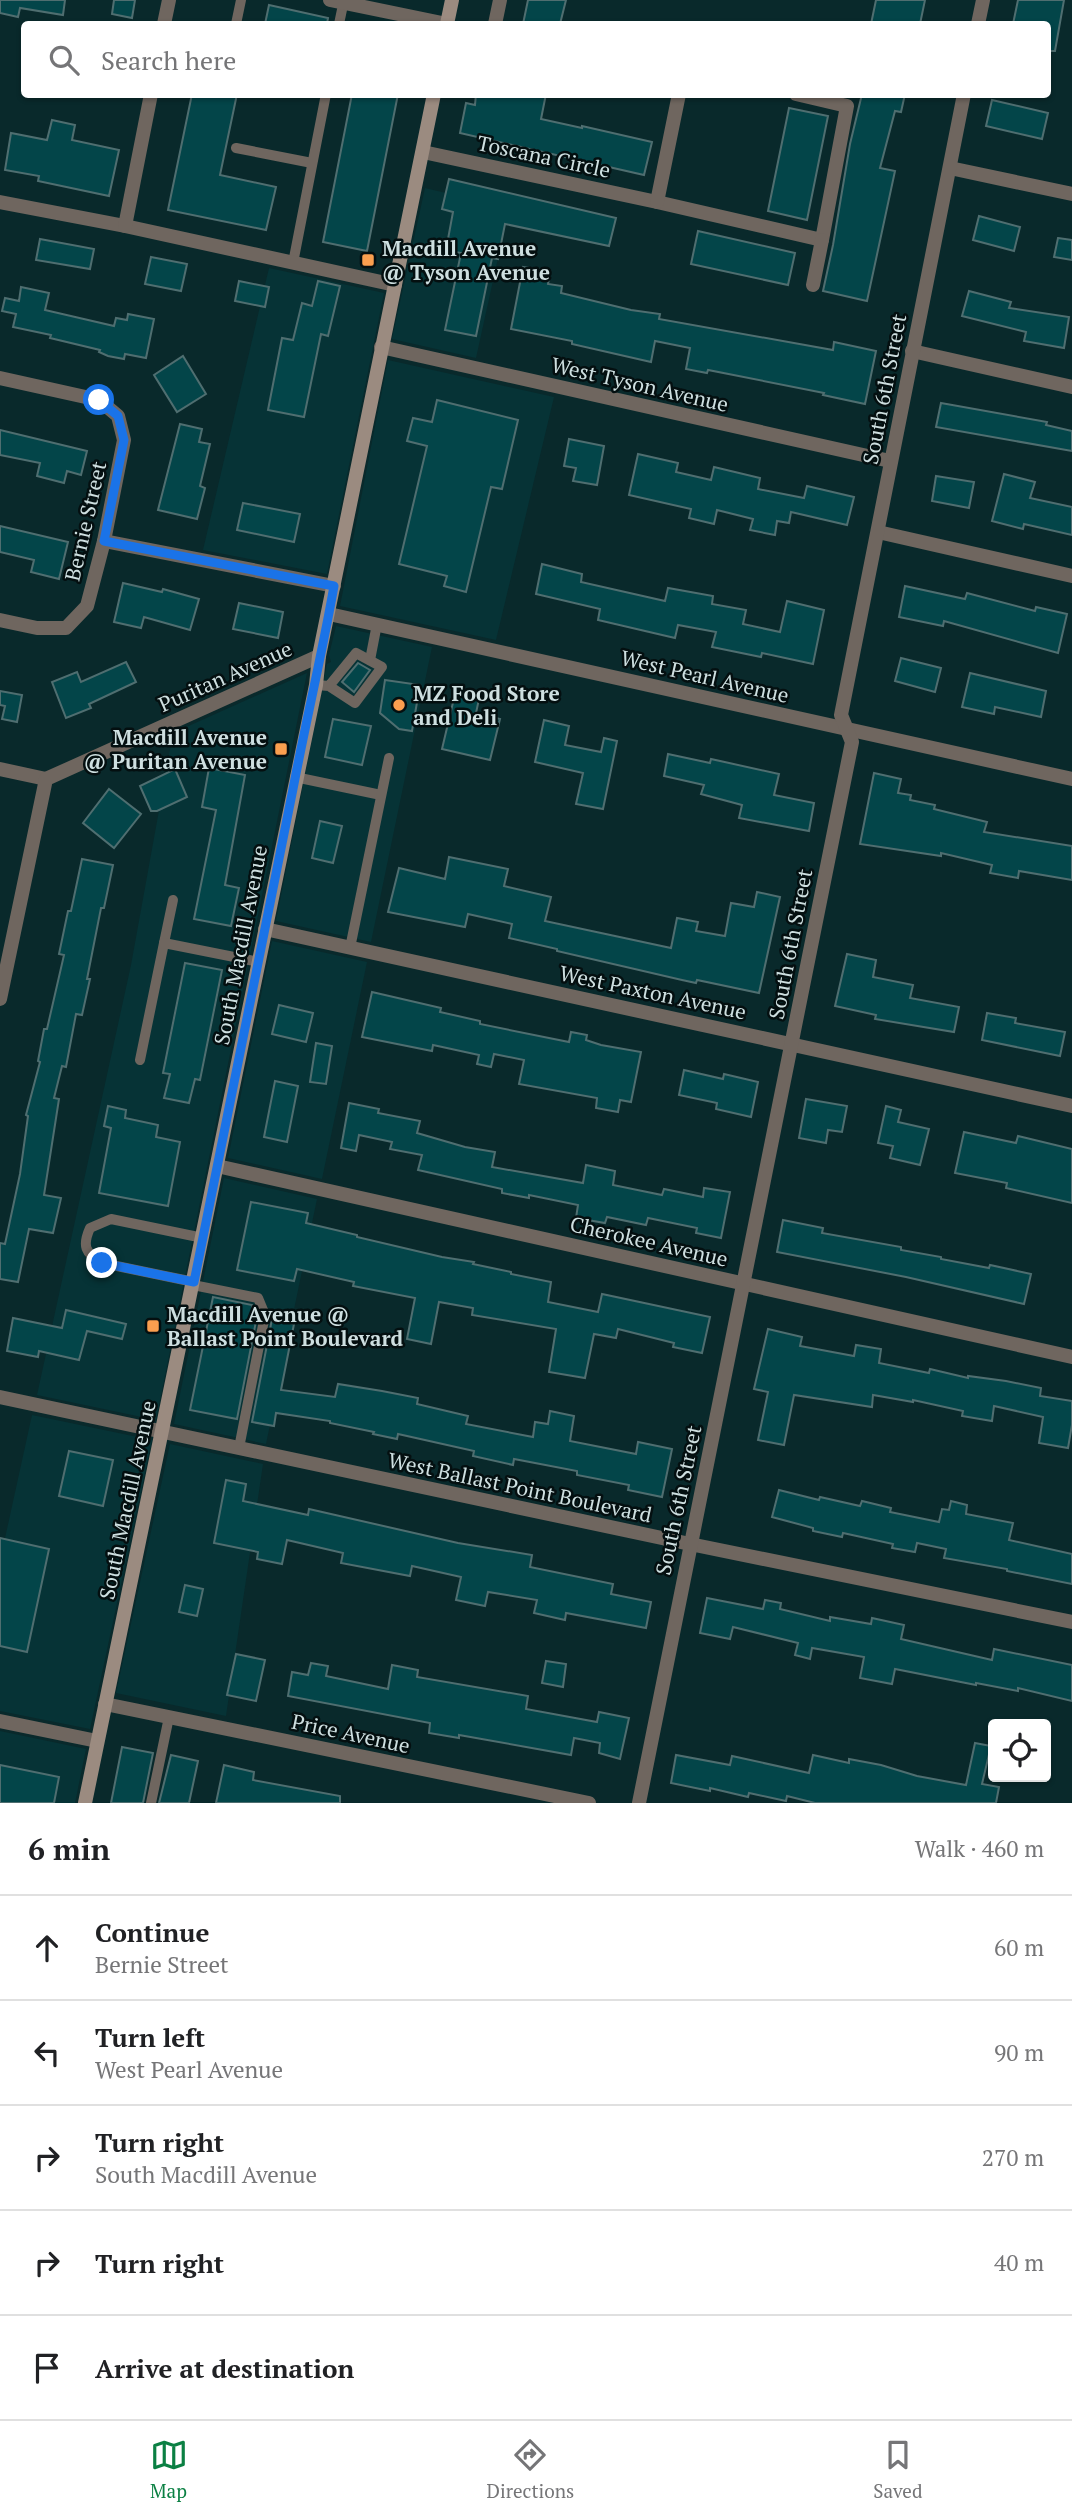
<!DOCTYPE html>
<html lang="en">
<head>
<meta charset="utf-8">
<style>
	body { margin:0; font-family:"PT Serif",serif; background:#f6f6f6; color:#202124 }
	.controls { position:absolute; right:21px; bottom:21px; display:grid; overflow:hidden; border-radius:7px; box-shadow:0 2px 5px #0004 }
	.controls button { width:63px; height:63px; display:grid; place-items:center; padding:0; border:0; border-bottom:2px solid #e0e0e0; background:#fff; color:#202124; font:35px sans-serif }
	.stop { position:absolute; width:21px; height:21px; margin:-16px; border:5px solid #1a73e8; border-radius:50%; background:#fff }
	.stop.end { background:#1a73e8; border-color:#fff; box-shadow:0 2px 7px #0008 }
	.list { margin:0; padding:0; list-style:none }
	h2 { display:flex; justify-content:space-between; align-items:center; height:91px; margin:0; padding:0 28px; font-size:30px }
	h2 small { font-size:23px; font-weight:400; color:#757577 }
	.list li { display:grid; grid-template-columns:46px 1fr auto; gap:21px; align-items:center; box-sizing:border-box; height:105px; padding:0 28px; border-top:2px solid #e0e0e0 }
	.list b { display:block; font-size:26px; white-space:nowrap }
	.list p { margin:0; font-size:23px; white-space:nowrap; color:#757577 }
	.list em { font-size:23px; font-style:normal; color:#757577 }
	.icon { flex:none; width:38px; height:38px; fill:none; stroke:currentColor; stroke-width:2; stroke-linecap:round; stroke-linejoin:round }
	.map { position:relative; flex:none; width:1072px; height:1803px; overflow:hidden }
	.search { position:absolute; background:#fff; box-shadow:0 2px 5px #0004; left:21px; right:21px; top:21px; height:77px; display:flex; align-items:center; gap:18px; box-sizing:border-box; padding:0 24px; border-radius:7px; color:#757577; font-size:26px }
	.sheet { height:616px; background:#fff }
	nav { display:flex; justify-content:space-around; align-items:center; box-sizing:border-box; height:98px; border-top:2px solid #e0e0e0; background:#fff; font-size:19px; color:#757577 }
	nav a { display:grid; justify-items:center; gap:4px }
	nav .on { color:#0b8043 }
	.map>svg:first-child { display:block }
	.built { fill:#063336 }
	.building { fill:#034549; stroke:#4f6e70; stroke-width:2 }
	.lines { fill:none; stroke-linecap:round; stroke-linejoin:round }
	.lane { stroke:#6f665f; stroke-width:10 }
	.street { stroke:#6f665f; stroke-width:14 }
	.secondary { stroke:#9b8b80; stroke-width:14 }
	.route { stroke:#1a73e8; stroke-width:9 }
	.poi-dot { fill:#fa9f4f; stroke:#040f10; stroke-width:2.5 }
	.labels { text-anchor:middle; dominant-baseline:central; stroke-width:5; stroke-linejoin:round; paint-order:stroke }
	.street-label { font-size:21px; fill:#cedfe0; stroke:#040f10 }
	.poi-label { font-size:21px; font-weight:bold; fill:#cedfe0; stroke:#040f10; text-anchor:start }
</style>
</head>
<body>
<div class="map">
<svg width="1072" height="1803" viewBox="0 0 1072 1803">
	<rect width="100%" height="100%" fill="#09292b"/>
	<g class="built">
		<polygon points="425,188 509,208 476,358 392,339"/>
		<polygon points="269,268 384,293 327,574 203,550"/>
		<polygon points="388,360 554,397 496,640 340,606"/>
		<polygon points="336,626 432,647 371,942 276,921 327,664 331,662 329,655"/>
		<polygon points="307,673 156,1420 37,1395 131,965 173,733"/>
		<polygon points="272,941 367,962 322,1179 228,1158"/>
		<polygon points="224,1178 317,1199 266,1444 174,1424"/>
		<polygon points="32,1415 152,1440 90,1729 0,1711 0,1561"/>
		<polygon points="170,1444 263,1464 226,1716 116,1693"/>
		<polygon points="0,1731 86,1749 75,1803 0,1803"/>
	</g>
	<g class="building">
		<polygon points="0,0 65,0 63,15 20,8 18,17 0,13"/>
		<polygon points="114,0 135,0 132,18 112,14"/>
		<polygon points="528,0 566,0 560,24 523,24"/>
		<polygon points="876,0 925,0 920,24 871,24"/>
		<polygon points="1018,0 1064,0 1055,51 1047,51 1047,24 1013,24"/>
		<polygon points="269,5 328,18 327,24 265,24"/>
		<polygon points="192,94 237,94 220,175 276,187 266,230 168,210"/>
		<polygon points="352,94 398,94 367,251 323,242"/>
		<polygon points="476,94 546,94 541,119 582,128 582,126 652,142 644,175 460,133 466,103 475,105"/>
		<polygon points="862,94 905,94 901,112 895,111 880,168 895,171 867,301 823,291 833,245 850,144"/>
		<polygon points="992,100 1048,113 1042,139 986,126"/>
		<polygon points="789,108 828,116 807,220 768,211"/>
		<polygon points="52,120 75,125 72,140 119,150 109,196 38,181 39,176 5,170 11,133 47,140"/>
		<polygon points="449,179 616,218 609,246 505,224 498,259 492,258 476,336 445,330 461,253 446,250 453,212 442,209"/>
		<polygon points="979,216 1020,227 1014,251 973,240"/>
		<polygon points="698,231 795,253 788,285 691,264"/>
		<polygon points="1058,238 1072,240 1072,260 1054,257"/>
		<polygon points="40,239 94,249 90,269 36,260"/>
		<polygon points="151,257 187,264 181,291 145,284"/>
		<polygon points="523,267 550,271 548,284 562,286 561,293 631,310 660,314 659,319 833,350 834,342 876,351 865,404 823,395 824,393 708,370 707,373 686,369 690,348 655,341 651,362 572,344 572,341 511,329"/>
		<polygon points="239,281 269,287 265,307 235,301"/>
		<polygon points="318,281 340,286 328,336 321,334 304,417 268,410 282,338 293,340 302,303 312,306"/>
		<polygon points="21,287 49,293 45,310 114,326 116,318 127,320 128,314 154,319 146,358 125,354 124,359 108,356 99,352 100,350 50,338 51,335 13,327 16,314 2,311 5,298 19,301"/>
		<polygon points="969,291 1011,302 1009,308 1069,317 1064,348 1024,341 1026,332 962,316"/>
		<polygon points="183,356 206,394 177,412 154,375"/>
		<polygon points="437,400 518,420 502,489 491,487 466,592 444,586 447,576 399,564 427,446 407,441 413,418 432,422"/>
		<polygon points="941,403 1047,422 1046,425 1072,431 1072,451 936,427"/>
		<polygon points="180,424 202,429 199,442 210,444 200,486 205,488 197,519 158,510"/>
		<polygon points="0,430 87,451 81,475 67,471 64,483 37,476 40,463 0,455"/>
		<polygon points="569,439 604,446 597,485 573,481 576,468 564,466"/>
		<polygon points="638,454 678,463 676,472 711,480 714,467 760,478 758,489 804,498 807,486 854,497 847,525 791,512 789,523 777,521 775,535 750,530 753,519 717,510 714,524 689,518 691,509 629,495"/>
		<polygon points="1004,474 1035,482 1030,498 1072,507 1072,535 1024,524 1023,529 992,521"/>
		<polygon points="936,476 974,482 969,508 932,501"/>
		<polygon points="243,503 300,514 294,542 237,530"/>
		<polygon points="0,526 68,542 59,579 31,572 34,560 0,552"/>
		<polygon points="542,564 582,574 581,582 665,601 668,588 713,596 712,604 746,610 743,624 780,632 787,601 824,610 813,664 762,653 761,657 712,647 716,632 678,625 675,638 598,620 600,609 536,594"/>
		<polygon points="123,583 162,592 163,589 199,599 190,630 144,617 141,628 114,622"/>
		<polygon points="905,586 965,599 967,593 1035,611 1036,607 1067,614 1058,653 944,621 943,626 899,617"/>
		<polygon points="239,603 283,612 278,638 233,629"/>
		<polygon points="901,658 941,668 935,692 895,681"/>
		<polygon points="126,662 136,682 89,704 91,708 66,718 52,682 77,672 81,682"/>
		<polygon points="358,663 370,670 354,692 342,682"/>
		<polygon points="970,673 1046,691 1041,717 995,707 994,714 962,707"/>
		<polygon points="385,680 420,685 412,731 399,729 380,713"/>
		<polygon points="0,691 22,695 17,722 2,719 5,706 0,705"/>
		<polygon points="455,694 479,699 476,713 500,719 490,760 442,749"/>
		<polygon points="333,719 371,726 362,765 325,757"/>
		<polygon points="544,720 569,726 565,745 601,752 604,738 617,741 603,809 576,804 583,773 535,762"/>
		<polygon points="668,754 710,763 711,759 779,774 774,795 814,803 809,831 739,818 742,805 701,794 704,785 664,776"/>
		<polygon points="209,768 245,775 225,885 239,888 231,926 194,919 216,810 202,807"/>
		<polygon points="175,769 187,797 157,811 151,811 140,786"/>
		<polygon points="874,773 901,779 898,793 911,795 910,800 935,805 934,809 987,822 984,832 1072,846 1072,880 1019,871 1018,878 990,873 992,865 941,853 941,856 860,844"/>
		<polygon points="109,789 141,814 114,848 83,823"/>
		<polygon points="320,821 342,826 333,863 312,858"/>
		<polygon points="449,857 508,869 504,886 551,897 545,921 671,948 677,918 698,922 696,931 725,936 731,903 754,907 757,892 780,897 759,993 697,980 696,983 682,980 557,951 557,949 509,938 512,924 468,914 465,927 388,912 399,868 445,879"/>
		<polygon points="82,859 113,865 104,908 101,908 87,979 90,979 82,1015 76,1014 66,1067 62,1066 54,1098 59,1099 44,1195 61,1198 53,1233 29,1229 18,1282 0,1279 0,1243 5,1244 20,1174 28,1116 26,1115 40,1062 38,1061 44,1029 47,1029 64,955 59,954 68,911 71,911"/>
		<polygon points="847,954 876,960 873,977 913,985 910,998 959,1007 954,1032 875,1019 876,1015 835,1006"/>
		<polygon points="185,963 222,970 200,1080 195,1079 189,1103 164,1098 170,1074 163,1073"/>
		<polygon points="372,992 441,1008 440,1012 480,1021 480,1024 569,1042 571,1032 587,1035 586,1040 601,1045 641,1052 631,1102 620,1100 618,1112 596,1108 597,1098 519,1084 524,1060 494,1054 491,1067 477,1064 479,1055 433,1045 432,1051 362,1037"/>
		<polygon points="279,1005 313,1013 306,1042 272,1034"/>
		<polygon points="987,1013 1016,1018 1015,1023 1065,1032 1060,1056 982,1040"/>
		<polygon points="316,1043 332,1046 326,1084 310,1082"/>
		<polygon points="684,1070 723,1079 724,1074 758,1082 751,1117 716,1109 717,1103 679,1095"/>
		<polygon points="275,1081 298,1086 287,1142 264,1137"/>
		<polygon points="806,1099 847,1106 842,1132 828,1130 826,1143 799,1138"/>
		<polygon points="349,1103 379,1109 378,1113 420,1121 417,1133 465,1147 495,1152 492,1167 583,1183 586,1165 615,1171 613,1185 662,1195 664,1189 703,1197 704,1188 730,1192 721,1238 696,1233 697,1228 648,1218 646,1225 607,1217 605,1223 576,1218 578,1205 529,1195 529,1198 502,1193 502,1189 418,1170 422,1155 390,1149 392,1142 359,1135 356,1151 341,1148"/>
		<polygon points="108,1106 126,1110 125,1118 158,1125 156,1137 180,1142 168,1206 99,1193 111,1128 104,1126"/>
		<polygon points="886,1106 901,1110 898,1122 929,1129 920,1165 890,1158 893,1146 878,1143"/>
		<polygon points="964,1132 1016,1143 1018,1136 1072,1149 1072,1203 1006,1188 1007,1183 955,1173"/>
		<polygon points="251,1202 308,1213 306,1223 357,1235 357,1237 442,1257 474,1262 473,1264 511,1272 511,1274 551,1282 548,1302 598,1312 602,1294 710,1317 702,1353 673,1347 674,1343 618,1329 616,1338 594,1334 585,1378 549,1372 556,1329 472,1315 473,1308 439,1302 431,1344 407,1339 415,1298 353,1286 354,1282 297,1269 294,1281 237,1270"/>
		<polygon points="783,1220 823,1228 822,1233 901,1247 901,1250 941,1257 941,1259 989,1268 990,1265 1031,1274 1024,1304 906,1277 777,1252"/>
		<polygon points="213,1297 252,1305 252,1315 257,1316 237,1419 190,1410"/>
		<polygon points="66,1310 126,1324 122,1339 87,1331 79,1360 39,1351 38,1357 7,1351 13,1318 62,1328"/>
		<polygon points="272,1319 294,1324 281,1390 335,1397 338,1384 382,1391 418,1398 417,1404 468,1416 466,1424 533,1437 535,1422 548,1424 550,1411 574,1416 570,1441 636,1454 638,1442 672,1449 662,1497 628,1490 629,1485 577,1475 577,1471 514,1459 513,1465 473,1456 474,1451 398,1434 397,1439 373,1434 374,1432 330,1423 330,1421 276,1413 274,1426 252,1422"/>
		<polygon points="768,1329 802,1337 800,1346 854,1356 856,1345 881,1349 879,1363 929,1373 930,1369 968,1378 968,1376 1006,1381 1041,1388 1040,1396 1072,1401 1072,1425 1068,1448 1039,1443 1043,1417 994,1406 992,1421 962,1416 963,1411 913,1400 913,1402 873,1395 872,1407 794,1395 784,1445 758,1440 768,1392 754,1389"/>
		<polygon points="69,1451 113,1460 103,1506 59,1496"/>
		<polygon points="226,1480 246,1484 243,1501 308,1515 309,1509 458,1543 532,1555 530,1567 613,1584 611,1594 651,1602 646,1628 566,1613 565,1620 534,1613 537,1600 488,1592 485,1606 456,1600 461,1577 412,1566 410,1576 341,1563 343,1553 287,1540 282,1564 257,1559 258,1552 214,1543"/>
		<polygon points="779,1490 819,1500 820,1497 860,1506 862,1501 891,1508 890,1512 939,1522 942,1509 949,1510 951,1501 967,1505 966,1514 1013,1523 1009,1540 1072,1554 1072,1584 1007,1571 1007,1569 944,1558 946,1549 917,1543 915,1552 892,1548 893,1544 843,1533 842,1537 813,1531 813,1528 772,1517"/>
		<polygon points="0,1538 49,1549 27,1652 0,1646"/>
		<polygon points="185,1585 203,1589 197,1616 179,1612"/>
		<polygon points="707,1598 763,1609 765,1600 781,1603 780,1609 830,1621 830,1617 871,1624 872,1618 904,1625 901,1639 992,1660 994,1649 1072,1665 1072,1701 1018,1688 1018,1691 976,1683 976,1685 895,1669 892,1684 860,1678 864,1657 812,1648 810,1659 795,1655 798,1643 733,1627 730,1639 700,1633"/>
		<polygon points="236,1654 265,1660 256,1701 227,1695"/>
		<polygon points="546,1661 566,1664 563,1687 542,1683"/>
		<polygon points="311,1663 328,1666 326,1676 388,1689 392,1665 418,1670 417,1677 528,1696 526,1709 597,1722 599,1712 629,1718 620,1759 599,1753 600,1743 574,1738 571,1755 459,1735 459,1738 429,1733 430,1723 288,1696 292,1672 308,1675"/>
		<polygon points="975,1743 991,1746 982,1784 999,1787 996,1803 815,1803 787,1796 786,1801 749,1793 748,1797 710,1788 710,1791 671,1783 676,1755 730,1765 732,1756 809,1773 813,1755 849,1763 849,1759 881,1765 917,1776 966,1785"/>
		<polygon points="122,1747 153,1753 143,1803 111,1803"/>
		<polygon points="171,1755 198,1761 189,1803 159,1803"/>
		<polygon points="0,1765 59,1777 54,1803 0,1803"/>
		<polygon points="224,1765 254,1772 253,1780 340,1796 340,1803 216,1803"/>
	</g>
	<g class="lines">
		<g class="lane">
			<polyline points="236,24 241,0"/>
			<polyline points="339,24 344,0"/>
			<polyline points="236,148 312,163"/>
			<polyline points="293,263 326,94"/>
			<polyline points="370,660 377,624"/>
			<polyline points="316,685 329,686 355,703 382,667 356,653 329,686"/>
			<polyline points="295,777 381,795"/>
			<polyline points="164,943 173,900"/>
			<polyline points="350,948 389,758"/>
			<polyline points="140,1060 164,943 259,962"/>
			<path d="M194,1282L102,1263C85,1253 82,1246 90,1228L111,1219L203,1238"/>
			<polyline points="193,1285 258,1298 265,1315 239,1448"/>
			<polyline points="151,1803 169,1717"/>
		</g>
		<g class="street">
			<polyline points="330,0 447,24"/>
			<polyline points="164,24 169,0"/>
			<polyline points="495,24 500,0"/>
			<polyline points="978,24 983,0"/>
			<polyline points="423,152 657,202 822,240 847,106 796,94"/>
			<polyline points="950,168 1072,194"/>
			<polyline points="0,202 125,226 395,285"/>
			<polyline points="657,202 679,94"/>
			<polyline points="125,226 151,94"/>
			<polyline points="813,285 822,240"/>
			<polyline points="381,347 890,461"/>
			<polyline points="912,351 1072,387"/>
			<polyline points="0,378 99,400 118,416 124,440 104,541 87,606 66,628 37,628 0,620"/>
			<polyline points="878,532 1072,576"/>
			<polyline points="104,541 334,586"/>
			<polyline points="329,614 1072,779"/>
			<polyline points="0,769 46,779"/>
			<polyline points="265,929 1072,1106"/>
			<polyline points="0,999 46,779 319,656"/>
			<polyline points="217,1166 1072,1357"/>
			<polyline points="0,1397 690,1544 1072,1622"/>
			<polyline points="105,1704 589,1803"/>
			<polyline points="0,1721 97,1741"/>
			<polyline points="639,1803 852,742 841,715 964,94"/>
		</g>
		<g class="secondary">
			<polyline points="447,24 452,0"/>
			<polyline points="85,1803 316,685 319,656 434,94"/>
		</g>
	</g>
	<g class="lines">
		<path class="route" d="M99,400L118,416L124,440L104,541L334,586C322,654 306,721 293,789C261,953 227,1117 194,1282L102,1263"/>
	</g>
	<g class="poi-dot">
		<rect x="361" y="253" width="14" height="14" rx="3.5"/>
		<circle cx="399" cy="705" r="7"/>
		<rect x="274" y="742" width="14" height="14" rx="3.5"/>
		<rect x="146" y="1319" width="14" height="14" rx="3.5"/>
	</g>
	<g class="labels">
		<g class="street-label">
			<text transform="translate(544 156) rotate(12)">Toscana Circle</text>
			<text transform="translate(640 384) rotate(13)">West Tyson Avenue</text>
			<text transform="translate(884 389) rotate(-79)">South 6th Street</text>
			<text transform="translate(85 521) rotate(-77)">Bernie Street</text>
			<text transform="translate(225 676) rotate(-24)">Puritan Avenue</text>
			<text transform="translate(705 676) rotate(13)">West Pearl Avenue</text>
			<text transform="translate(790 944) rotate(-79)">South 6th Street</text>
			<text transform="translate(240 945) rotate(-79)">South Macdill Avenue</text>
			<text transform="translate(653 992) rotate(12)">West Paxton Avenue</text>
			<text transform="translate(649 1241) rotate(13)">Cherokee Avenue</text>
			<text transform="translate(520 1487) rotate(12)">West Ballast Point Boulevard</text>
			<text transform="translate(127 1500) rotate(-78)">South Macdill Avenue</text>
			<text transform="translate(678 1500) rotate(-78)">South 6th Street</text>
			<text transform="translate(351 1733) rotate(12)">Price Avenue</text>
		</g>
		<g class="poi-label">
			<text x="382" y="248">Macdill Avenue<tspan x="382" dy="24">@ Tyson Avenue</tspan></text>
			<text x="413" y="693">MZ Food Store<tspan x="413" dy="24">and Deli</tspan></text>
			<text x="267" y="737" text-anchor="end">Macdill Avenue<tspan x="267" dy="24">@ Puritan Avenue</tspan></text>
			<text x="167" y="1314">Macdill Avenue @<tspan x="167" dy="24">Ballast Point Boulevard</tspan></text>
		</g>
	</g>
</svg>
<div class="controls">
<button><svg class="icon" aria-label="locate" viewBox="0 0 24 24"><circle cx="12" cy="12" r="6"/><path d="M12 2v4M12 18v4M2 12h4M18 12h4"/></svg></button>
</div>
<div class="stop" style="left:99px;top:400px"></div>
<div class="stop end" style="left:102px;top:1263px"></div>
<div class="search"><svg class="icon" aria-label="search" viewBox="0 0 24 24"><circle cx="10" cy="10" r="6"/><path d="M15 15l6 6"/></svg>Search here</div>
</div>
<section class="sheet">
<h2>6 min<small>Walk · 460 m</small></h2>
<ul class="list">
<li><svg class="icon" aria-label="ahead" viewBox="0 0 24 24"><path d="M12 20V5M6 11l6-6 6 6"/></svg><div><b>Continue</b><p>Bernie Street</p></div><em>60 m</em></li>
<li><svg class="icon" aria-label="left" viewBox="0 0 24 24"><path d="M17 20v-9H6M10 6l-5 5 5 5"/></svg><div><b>Turn left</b><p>West Pearl Avenue</p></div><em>90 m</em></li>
<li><svg class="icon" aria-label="right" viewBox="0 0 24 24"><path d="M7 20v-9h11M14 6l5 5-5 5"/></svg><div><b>Turn right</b><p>South Macdill Avenue</p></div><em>270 m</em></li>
<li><svg class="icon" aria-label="right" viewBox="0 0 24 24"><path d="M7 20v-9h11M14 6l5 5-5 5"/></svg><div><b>Turn right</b></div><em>40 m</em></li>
<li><svg class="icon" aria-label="arrive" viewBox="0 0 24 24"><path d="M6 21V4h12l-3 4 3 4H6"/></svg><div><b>Arrive at destination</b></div></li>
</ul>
</section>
<nav>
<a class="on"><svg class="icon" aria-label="map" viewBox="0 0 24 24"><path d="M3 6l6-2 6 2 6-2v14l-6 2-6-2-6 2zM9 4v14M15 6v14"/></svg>Map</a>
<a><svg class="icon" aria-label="directions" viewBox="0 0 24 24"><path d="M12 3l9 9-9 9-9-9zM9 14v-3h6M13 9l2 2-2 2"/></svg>Directions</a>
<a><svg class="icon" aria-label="saved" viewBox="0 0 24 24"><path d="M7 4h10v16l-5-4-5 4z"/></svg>Saved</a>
</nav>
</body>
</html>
